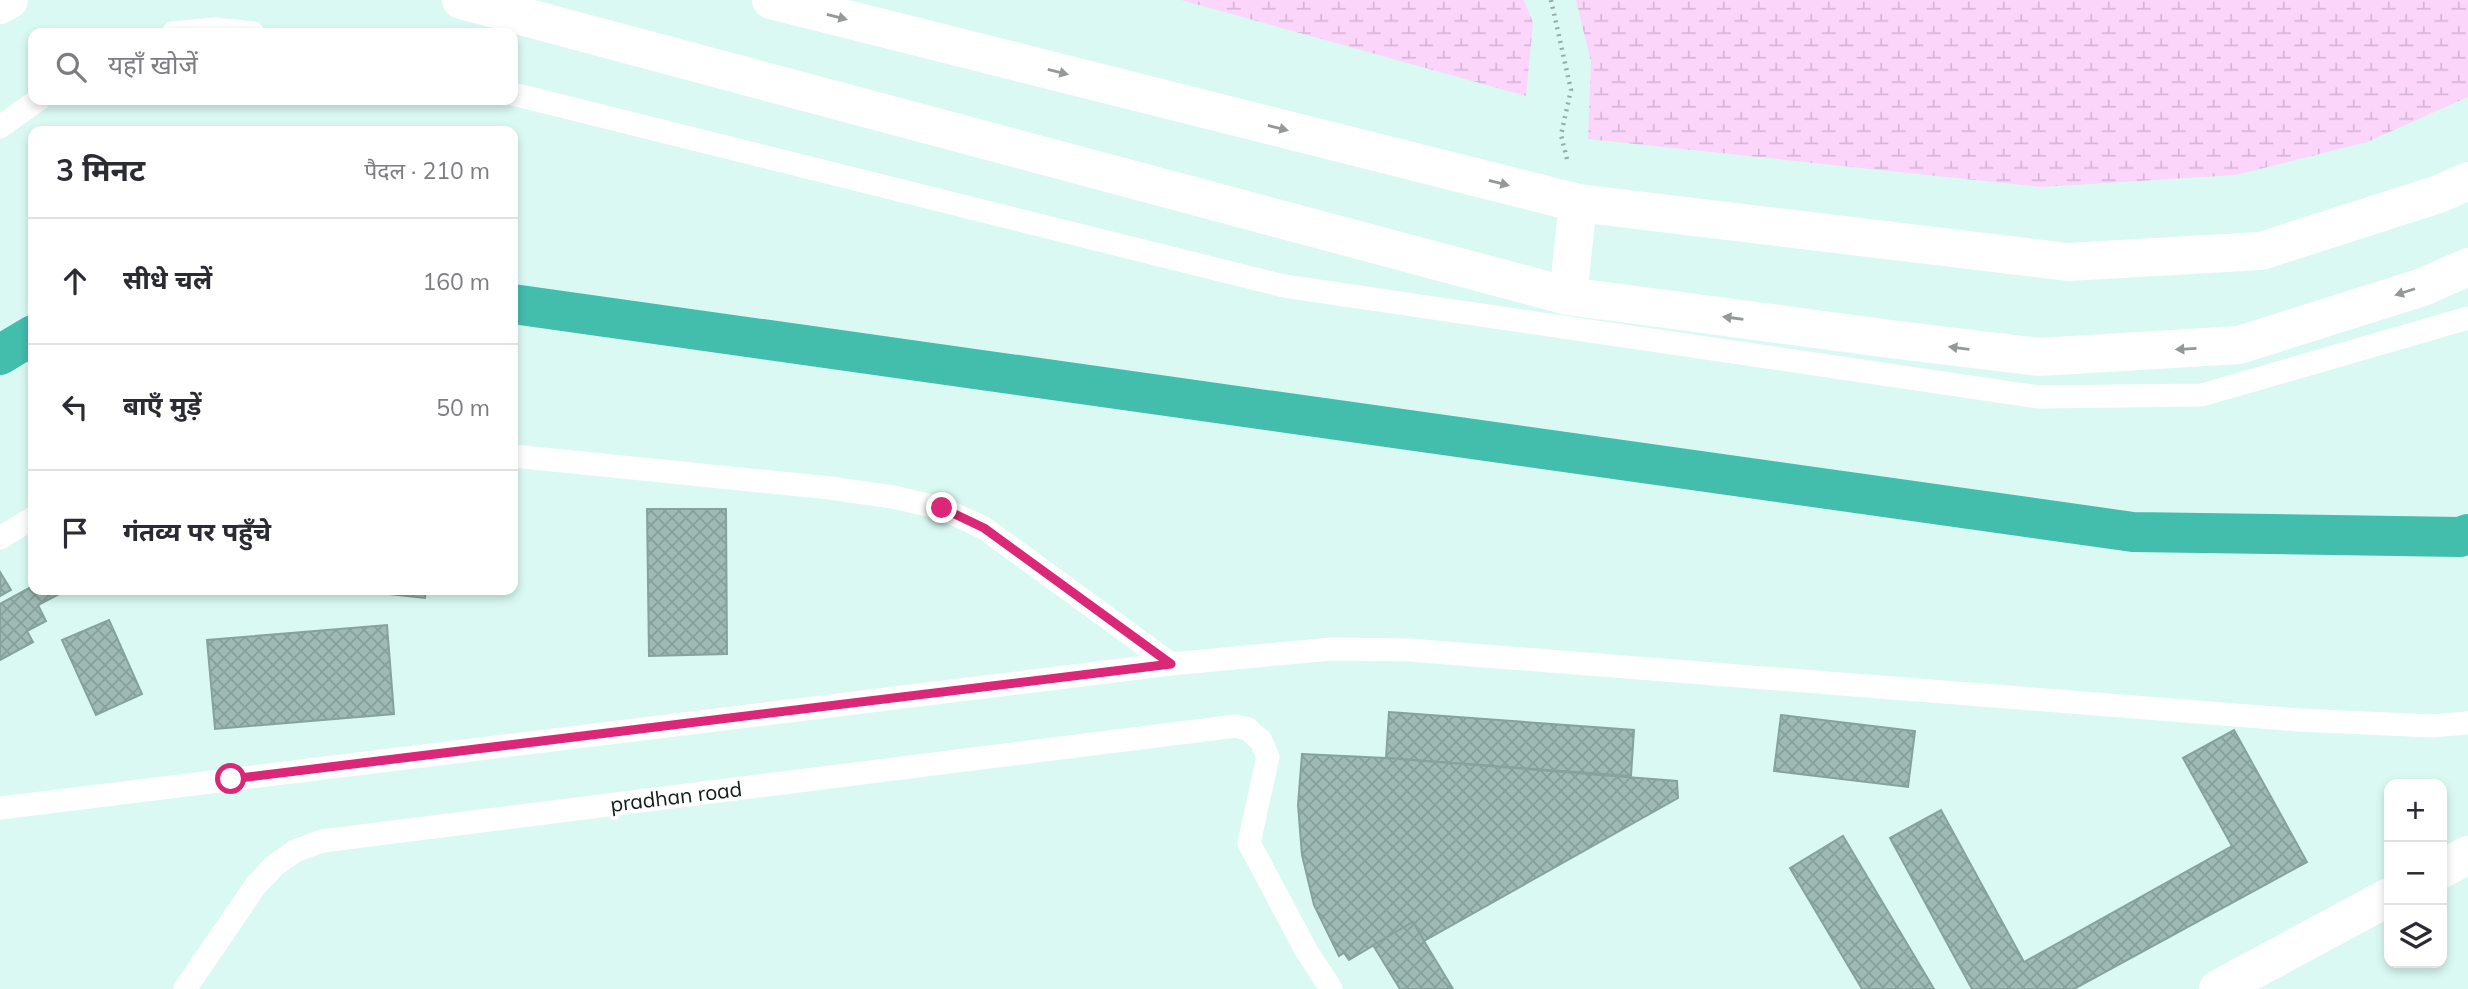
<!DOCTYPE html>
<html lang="hi">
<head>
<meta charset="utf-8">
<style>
	body { margin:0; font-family:Mulish,"Noto Sans Devanagari",sans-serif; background:#f2f2f3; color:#2b2b33 }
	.controls { position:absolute; right:21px; bottom:21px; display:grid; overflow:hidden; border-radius:14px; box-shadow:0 4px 10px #0003 }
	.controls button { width:63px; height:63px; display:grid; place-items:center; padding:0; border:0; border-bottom:2px solid #e1e1e2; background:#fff; color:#2b2b33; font:35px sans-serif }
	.stop { position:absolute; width:21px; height:21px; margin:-16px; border:5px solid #db2777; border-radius:50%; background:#fff }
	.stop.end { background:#db2777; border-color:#fff; box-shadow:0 2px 7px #0008 }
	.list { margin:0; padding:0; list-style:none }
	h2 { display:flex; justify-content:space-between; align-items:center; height:91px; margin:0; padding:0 28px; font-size:30px }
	h2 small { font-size:23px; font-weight:400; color:#7c7c81 }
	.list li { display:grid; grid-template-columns:46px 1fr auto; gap:21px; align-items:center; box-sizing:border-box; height:126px; padding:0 28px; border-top:2px solid #e1e1e2 }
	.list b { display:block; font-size:26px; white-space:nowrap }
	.list em { font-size:23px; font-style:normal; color:#7c7c81 }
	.icon { flex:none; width:38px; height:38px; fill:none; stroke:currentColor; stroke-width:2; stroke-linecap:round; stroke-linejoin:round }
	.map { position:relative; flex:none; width:2468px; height:989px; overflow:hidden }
	.search { position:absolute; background:#fff; box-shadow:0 4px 10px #0003; left:28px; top:28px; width:490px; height:77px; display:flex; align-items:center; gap:18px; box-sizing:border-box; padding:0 24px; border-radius:14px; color:#7c7c81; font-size:26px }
	.panel { position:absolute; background:#fff; box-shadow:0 4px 10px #0003; left:28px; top:126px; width:490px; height:469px; border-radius:14px }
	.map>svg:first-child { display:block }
	.wetland { fill:url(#wetland-marsh) }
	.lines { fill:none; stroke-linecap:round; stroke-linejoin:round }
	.canal { stroke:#43bdac; stroke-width:40 }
	.building { fill:url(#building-cross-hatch); stroke:#86a29d; stroke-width:2 }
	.path { stroke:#95ada8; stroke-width:4.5; stroke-dasharray:2 5; stroke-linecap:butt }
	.lane { stroke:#fff; stroke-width:23 }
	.street { stroke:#fff; stroke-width:38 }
	.oneway { fill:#949998 }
	.route { stroke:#db2777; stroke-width:9 }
	.labels { text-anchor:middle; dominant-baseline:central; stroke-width:7; stroke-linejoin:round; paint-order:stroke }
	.street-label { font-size:21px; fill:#121d1b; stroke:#fff }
</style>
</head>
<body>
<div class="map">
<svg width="2468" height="989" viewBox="0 0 2468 989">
	<defs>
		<pattern id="wetland-marsh" width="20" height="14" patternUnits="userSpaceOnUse" patternTransform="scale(1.75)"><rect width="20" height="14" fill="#fcd5fb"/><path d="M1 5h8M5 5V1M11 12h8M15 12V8" fill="none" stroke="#d7b6d7"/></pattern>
		<pattern id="building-cross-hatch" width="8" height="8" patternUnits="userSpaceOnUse" patternTransform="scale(1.75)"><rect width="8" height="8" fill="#9dbab4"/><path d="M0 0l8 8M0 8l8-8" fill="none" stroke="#869f9a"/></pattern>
	</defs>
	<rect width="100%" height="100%" fill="#dbf9f3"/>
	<g class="wetland">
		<polygon points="1181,0 1524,0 1533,23 1526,96"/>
		<polygon points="1576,0 2468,0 2468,97 2367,142 2236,175 2041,187 1588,139 1591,62"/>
	</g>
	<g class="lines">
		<g class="canal">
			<polyline points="513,304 2133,532 2460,537 2468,534"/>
			<polyline points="0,355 33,335"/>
		</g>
	</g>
	<g class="building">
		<polygon points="647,509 726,509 727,654 649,656"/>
		<polygon points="0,572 11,590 0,596"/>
		<polygon points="33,586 33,590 62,590 63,592 38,605 46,621 27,631 33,642 0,660 0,604"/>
		<polygon points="371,590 426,590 425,598 371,592"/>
		<polygon points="109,620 142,694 96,715 62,640"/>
		<polygon points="387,625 394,714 215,729 207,640"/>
		<polygon points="1389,712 1634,730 1631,776 1386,758"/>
		<polygon points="1781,715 1915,731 1908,787 1774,771"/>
		<polygon points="2234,730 2307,862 2074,989 1972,989 1890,838 1941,810 2024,962 2232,846 2183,758"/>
		<polygon points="1302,754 1386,758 1677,781 1678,798 1424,941 1413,922 1349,960 1344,953 1339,956 1314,905 1302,855 1298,805"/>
		<polygon points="1843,836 1934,989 1862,989 1790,868"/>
		<polygon points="1413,922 1424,941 1453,989 1400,989 1373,945"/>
	</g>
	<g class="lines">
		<polyline class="path" points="1551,0 1571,90 1561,135 1567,159"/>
		<g class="lane">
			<polyline points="173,33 215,29 253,33"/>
			<polyline points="513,94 1284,286 2039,397 2202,395 2468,318"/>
			<polyline points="0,127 38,100"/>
			<polyline points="513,456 830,488 893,497 941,508 984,528 1171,664"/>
			<polyline points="0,538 33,518"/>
			<polyline points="0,808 1171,664 1331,649 1409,650 2299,720 2432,726 2468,723"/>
			<polyline points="185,989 256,885 274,866 295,851 322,841 1236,726 1248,729 1261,741 1268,757 1249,843 1306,950 1331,989"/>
		</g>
		<g class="street">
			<polyline points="461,0 1568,296 1898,340 2039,357 2239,345 2423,287 2468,267"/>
			<polyline points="771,0 1578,203 2068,262 2261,251 2439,194 2468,181"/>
			<polyline points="0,5 9,0"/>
			<polyline points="1568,296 1578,203"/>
			<polyline points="2442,869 2468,855"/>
			<polyline points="2218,989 2389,897"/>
		</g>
	</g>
	<defs><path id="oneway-solid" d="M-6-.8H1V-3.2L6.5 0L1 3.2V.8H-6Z" transform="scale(1.75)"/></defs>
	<g class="oneway">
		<use href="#oneway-solid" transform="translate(837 17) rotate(14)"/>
		<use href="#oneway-solid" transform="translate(1058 72) rotate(14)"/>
		<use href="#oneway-solid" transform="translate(1278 128) rotate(14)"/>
		<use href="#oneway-solid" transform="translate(1499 183) rotate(14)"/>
		<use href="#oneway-solid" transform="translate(2405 292) rotate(162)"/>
		<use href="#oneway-solid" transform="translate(1733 318) rotate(-172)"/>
		<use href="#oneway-solid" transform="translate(1959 348) rotate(-173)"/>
		<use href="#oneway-solid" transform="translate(2186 349) rotate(177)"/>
	</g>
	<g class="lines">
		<polyline class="route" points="231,779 1171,664 984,528 942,508"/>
	</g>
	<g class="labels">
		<g class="street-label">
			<text transform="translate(676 796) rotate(-7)">pradhan road</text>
		</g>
	</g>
</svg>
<div class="controls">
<button>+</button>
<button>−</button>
<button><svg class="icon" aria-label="layers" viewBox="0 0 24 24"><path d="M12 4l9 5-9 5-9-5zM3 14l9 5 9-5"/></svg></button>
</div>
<div class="stop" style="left:231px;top:779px"></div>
<div class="stop end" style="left:942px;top:508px"></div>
<div class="search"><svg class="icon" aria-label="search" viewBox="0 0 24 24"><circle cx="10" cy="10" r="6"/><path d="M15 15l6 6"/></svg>यहाँ खोजें</div>
<section class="panel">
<h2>3 मिनट<small>पैदल · 210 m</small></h2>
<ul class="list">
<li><svg class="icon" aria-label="ahead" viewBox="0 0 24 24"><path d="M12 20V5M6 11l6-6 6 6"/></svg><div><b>सीधे चलें</b></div><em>160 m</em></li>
<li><svg class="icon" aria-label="left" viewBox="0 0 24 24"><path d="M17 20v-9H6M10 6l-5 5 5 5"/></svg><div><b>बाएँ मुड़ें</b></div><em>50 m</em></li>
<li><svg class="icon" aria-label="arrive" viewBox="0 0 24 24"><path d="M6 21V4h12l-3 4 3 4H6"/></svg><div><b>गंतव्य पर पहुँचे</b></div></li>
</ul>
</section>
</div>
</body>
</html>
